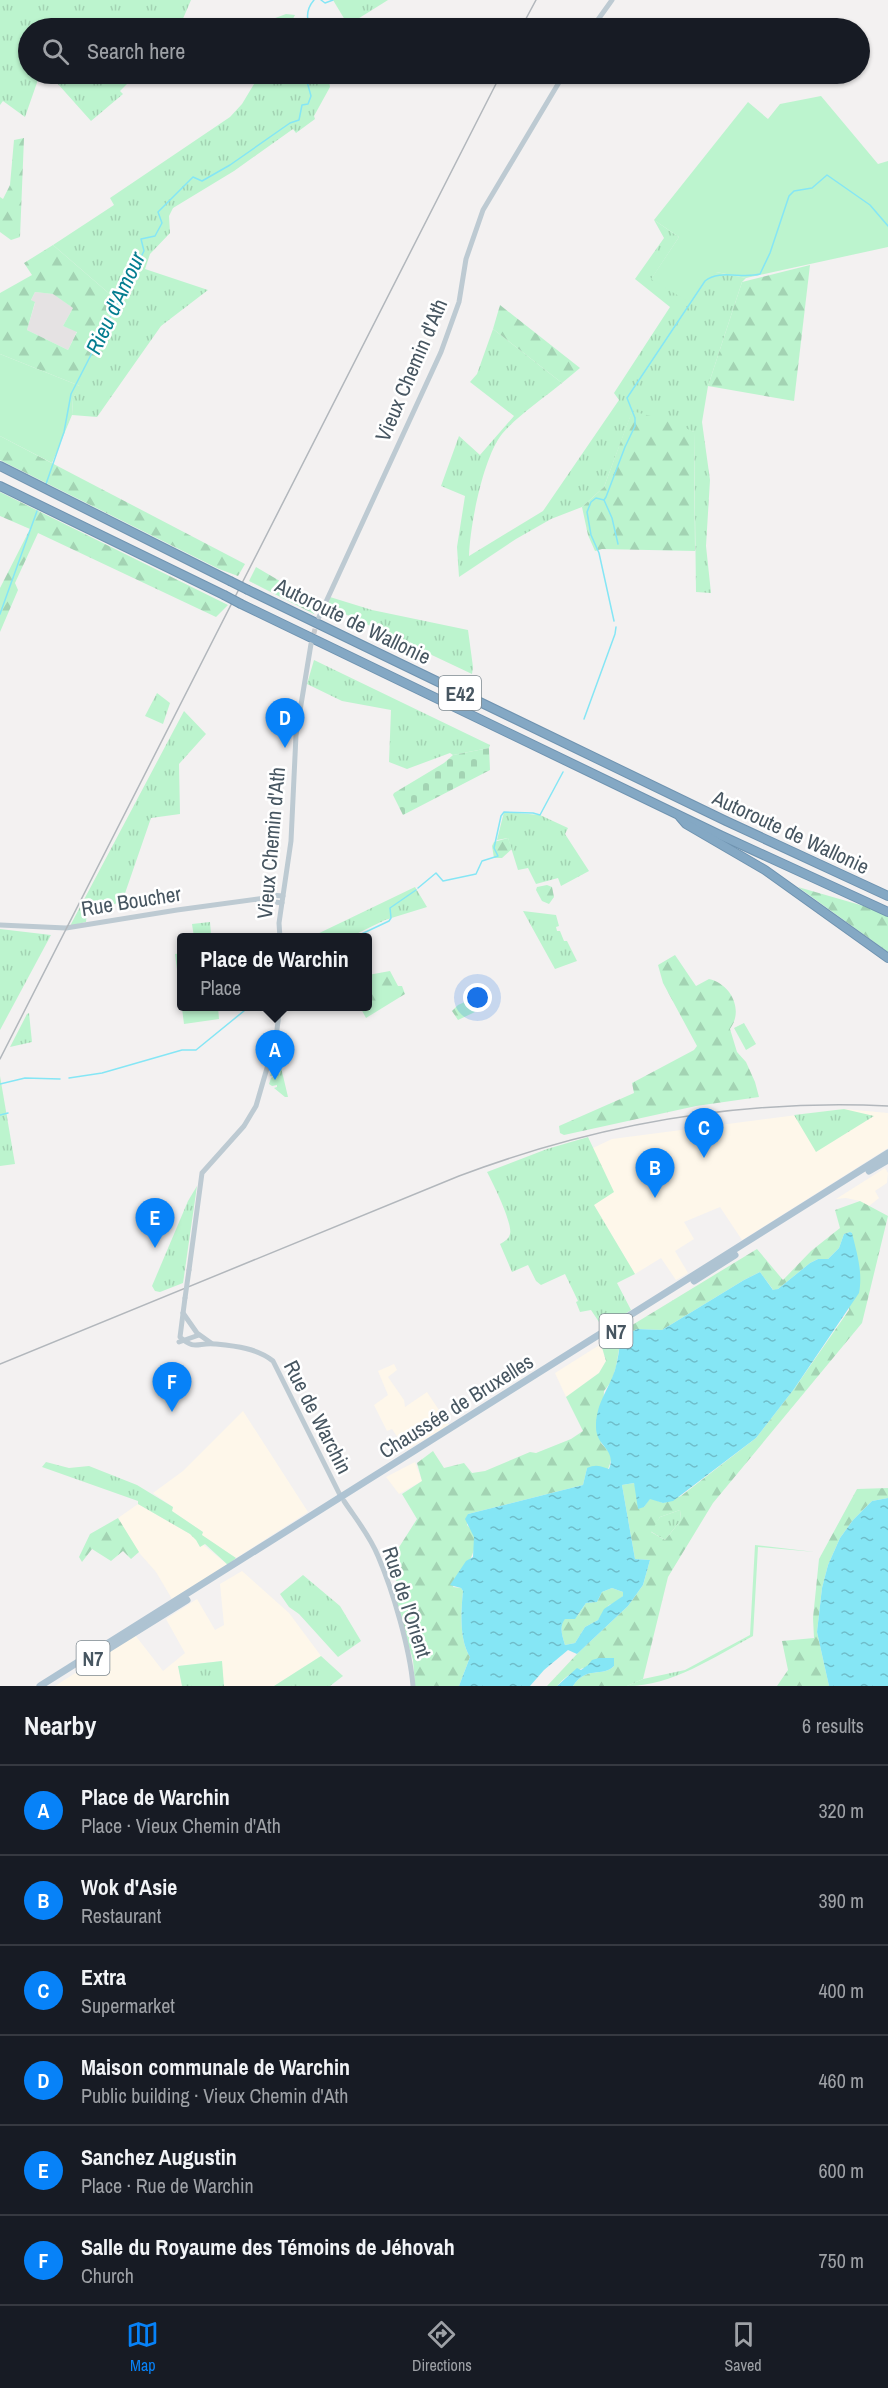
<!DOCTYPE html>
<html lang="en">
<head>
<meta charset="utf-8">
<style>
	body { margin:0; font-family:"Archivo Narrow",sans-serif; background:#242831; color:#f1f3f6 }
	.you { position:absolute; left:478px; top:998px; width:21px; height:21px; margin:-15px; border:4px solid #fff; border-radius:50%; background:#1a73e8; box-shadow:0 0 0 9px #1a73e833 }
	.badge { display:grid; place-items:center; width:39px; height:39px; border-radius:50%; background:#0782f8; color:#fff; font-size:20px; font-weight:700 }
	.pin { position:absolute; translate:-50% -50px; filter:drop-shadow(0 2px 3px #0008) }
	.pin::after { content:''; position:absolute; top:32px; width:21px; height:18px; background:inherit; clip-path:polygon(0 0,100% 0,50% 100%) }
	.popup { position:absolute; left:177px; top:933px; width:195px; height:78px; box-sizing:border-box; display:grid; place-content:center; border-radius:6px; background:#171b24; filter:drop-shadow(0 2px 4px #0005); font-size:20px; white-space:nowrap; color:#9ea1a6 }
	.popup b { font-size:22px; color:#f1f3f6 }
	.popup::after { content:''; position:absolute; left:50%; top:100%; margin-left:-12px; border:12px solid transparent; border-top-color:#171b24 }
	.list { margin:0; padding:0; list-style:none }
	h2 { display:flex; justify-content:space-between; align-items:center; height:78px; margin:0; padding:0 24px; font-size:26px }
	h2 small { font-size:20px; font-weight:400; color:#9ea1a6 }
	.list li { display:grid; grid-template-columns:39px 1fr auto; gap:18px; align-items:center; box-sizing:border-box; height:90px; padding:0 24px; border-top:2px solid #363941 }
	.list b { display:block; font-size:22px; white-space:nowrap }
	.list p { margin:0; font-size:20px; white-space:nowrap; color:#9ea1a6 }
	.list em { font-size:20px; font-style:normal; color:#9ea1a6 }
	.icon { flex:none; width:33px; height:33px; fill:none; stroke:currentColor; stroke-width:2; stroke-linecap:round; stroke-linejoin:round }
	.map { position:relative; flex:none; width:888px; height:1686px; overflow:hidden }
	.search { position:absolute; background:#171b24; box-shadow:0 2px 4px #0004; left:18px; right:18px; top:18px; height:66px; display:flex; align-items:center; gap:15px; box-sizing:border-box; padding:0 21px; border-radius:33px; color:#9ea1a6; font-size:22px }
	.sheet { height:618px; background:#171b24 }
	nav { display:flex; justify-content:space-around; align-items:center; box-sizing:border-box; height:84px; border-top:2px solid #363941; background:#171b24; font-size:16px; color:#9ea1a6 }
	nav a { display:grid; justify-items:center; gap:3px }
	nav .on { color:#0782f8 }
	.map>svg:first-child { display:block }
	.commercial { fill:#fef7ea }
	.education { fill:#e5e2e3 }
	.grass { fill:url(#grass-tufts) }
	.forest { fill:url(#forest-firs); fill-rule:evenodd }
	.cemetery { fill:url(#cemetery-stones) }
	.garden { fill:#bcf4ce }
	.water { fill:url(#water-ripples); fill-rule:evenodd }
	.lines { fill:none; stroke-linecap:round; stroke-linejoin:round }
	.stream { stroke:#85e6f5; stroke-width:1.5 }
	.tertiary-tunnel { stroke:#c8cacd; stroke-width:5; stroke-dasharray:5 2.5; stroke-linecap:butt }
	.motorway-casing { stroke:#6f93b0; stroke-width:10 }
	.tertiary { stroke:#bdcad2; stroke-width:5 }
	.primary { stroke:#aec3d2; stroke-width:7 }
	.motorway { stroke:#84a8c4; stroke-width:8 }
	.rail { stroke:#b2b7bc; stroke-width:1.5 }
	.motorway-bridge-casing { stroke:#6f93b0; stroke-width:10; stroke-linecap:butt }
	.tertiary-bridge { stroke:#bdcad2; stroke-width:5 }
	.motorway-bridge { stroke:#84a8c4; stroke-width:8 }
	.labels { text-anchor:middle; dominant-baseline:central; stroke-width:5; stroke-linejoin:round; paint-order:stroke }
	.shield { fill:#fff; stroke:#7e8990; stroke-width:1.5 }
	.shield-label { font-size:20px; font-weight:bold; fill:#475661 }
	.street-label { font-size:21px; fill:#475661; stroke:#fff }
	.water-label { font-size:22px; font-style:italic; fill:#047d90; stroke:#fff }
</style>
</head>
<body>
<div class="map">
<svg width="888" height="1686" viewBox="0 0 888 1686">
	<defs>
		<pattern id="grass-tufts" width="24" height="20" patternUnits="userSpaceOnUse" patternTransform="scale(1.5)"><rect width="24" height="20" fill="#bcf4ce"/><path d="M3 7l-1-3M5 7V3M7 7l1-3M15 17l-1-3M17 17v-4M19 17l1-3" fill="none" stroke="#a3d3b3"/></pattern>
		<pattern id="forest-firs" width="22" height="20" patternUnits="userSpaceOnUse" patternTransform="scale(1.5)"><rect width="22" height="20" fill="#bcf4ce"/><path d="M5 1l3.5 6h-7zM16 11l3.5 6h-7z" fill="#a3d3b3"/></pattern>
		<pattern id="cemetery-stones" width="16" height="16" patternUnits="userSpaceOnUse" patternTransform="scale(1.5)"><rect width="16" height="16" fill="#bcf4ce"/><path d="M2 7V4a2 2 0 0 1 4 0v3zM10 15v-3a2 2 0 0 1 4 0v3z" fill="#a3d3b3"/></pattern>
		<pattern id="water-ripples" width="26" height="14" patternUnits="userSpaceOnUse" patternTransform="scale(1.5)"><rect width="26" height="14" fill="#85e6f5"/><path d="M2 4q2-2 4 0t4 0M15 11q2-2 4 0t4 0" fill="none" stroke="#6fbdca"/></pattern>
	</defs>
	<rect width="100%" height="100%" fill="#f3f1f1"/>
	<g class="commercial">
		<polygon points="844,1109 888,1113 888,1148 742,1240 720,1207 684,1222 694,1239 675,1251 688,1273 676,1280 661,1258 635,1274 594,1205 593,1148 612,1139"/>
		<polygon points="885,1168 888,1173 887,1183 875,1191 879,1198 868,1207 860,1201 846,1198 836,1199"/>
		<polygon points="601,1344 606,1361 599,1373 566,1397 555,1373"/>
		<polygon points="394,1364 397,1370 388,1377 404,1400 405,1407 427,1392 449,1425 406,1450 392,1429 387,1431 374,1405 388,1395 378,1371"/>
		<polygon points="243,1411 308,1512 236,1558 201,1535 203,1532 172,1511 173,1507 153,1493 183,1471"/>
		<polygon points="415,1462 422,1481 399,1494 386,1477"/>
		<polygon points="138,1504 190,1534 228,1565 172,1599 156,1572 134,1547 118,1518"/>
		<polygon points="242,1571 289,1613 321,1656 274,1686 224,1686 221,1661 178,1666 182,1686 55,1686 135,1635 163,1671 185,1653 166,1619 197,1599 215,1630 224,1625 220,1584"/>
	</g>
	<polygon class="education" points="35,292 54,294 73,308 63,326 77,331 68,350 27,330 35,303 31,300"/>
	<g class="grass">
		<polygon points="0,0 191,0 179,28 28,28 28,74 40,74 25,117 3,101 0,105"/>
		<polygon points="333,0 388,0 348,25"/>
		<polygon points="286,14 295,15 288,28 249,28"/>
		<polygon points="49,74 137,74 120,91 123,94 91,121"/>
		<polygon points="260,74 328,74 330,87 314,116 315,119 296,133 293,129 234,171 173,208 169,216 170,233 150,254 145,269 208,290 161,326 97,417 72,415 73,398 143,259 131,255 112,296 53,245 114,205 110,198 230,117 242,104"/>
		<path d="M654,220L679,237L652,278L716,272L746,278L742,282L708,386L702,422L710,480L706,546L711,593L696,592L694,432L632,412L604,487L582,507L551,519L516,539L459,577L457,547L465,496L441,486L459,436L480,455L514,416L470,382L477,374L493,329L562,383C545,397 516,417 502,434C483,458 470,525 469,556L543,511L619,400L614,393L670,307L635,279L664,238Z"/>
		<polygon points="330,597 372,610 468,630 473,667 472,674 328,606"/>
		<polygon points="314,660 490,745 489,748 453,755 450,753 407,769 389,762 391,710 342,701 307,684"/>
		<polygon points="157,693 170,703 163,724 145,716"/>
		<polygon points="184,711 206,734 179,764 180,814 151,818 122,902 87,911 86,922 70,926"/>
		<polygon points="504,812 540,815 568,828 565,834 589,871 561,886 558,878 536,884 528,868 518,870 508,838 497,840"/>
		<polygon points="415,887 427,907 385,920 350,937 311,937"/>
		<polygon points="523,911 556,915 559,926 556,927 557,931 560,931 564,941 567,941 577,961 555,969"/>
		<polygon points="210,922 211,934 194,937 192,924"/>
		<polygon points="0,929 51,935 0,1030"/>
		<polygon points="29,1013 32,1042 10,1047 27,1014"/>
		<polygon points="275,1061 280,1063 288,1097 285,1097 274,1088 277,1087 277,1085 272,1086 269,1084 271,1078 280,1073 278,1066 276,1066 272,1076 270,1076"/>
		<polygon points="0,1076 15,1164 0,1166"/>
		<polygon points="844,1109 874,1116 816,1152 794,1115"/>
		<path d="M588,1137L614,1192L594,1205L635,1274L617,1283L631,1310L603,1328L591,1310L580,1312L576,1302L578,1301L565,1274L541,1285L536,1281L528,1265L512,1272L500,1244C505,1241 509,1239 510,1234C513,1224 493,1183 487,1172L547,1149Z"/>
		<polygon points="197,1186 183,1283 160,1292 155,1291 152,1286 188,1201"/>
		<polygon points="46,1462 69,1468 89,1466 137,1485 173,1507 172,1511 203,1532 202,1535 236,1558 228,1565 205,1544 200,1547 196,1540 190,1534 138,1504 138,1501 42,1467"/>
		<polygon points="680,1510 681,1520 665,1540 650,1531 660,1517"/>
		<path d="M755,1545L815,1552L758,1547L753,1636C714,1657 672,1686 627,1686L643,1679L685,1670L750,1635Z"/>
		<polygon points="303,1575 340,1606 361,1641 338,1657 299,1614 289,1607 280,1594"/>
		<polygon points="321,1656 343,1676 330,1686 274,1686"/>
		<polygon points="222,1661 224,1686 182,1686 178,1666"/>
	</g>
	<g class="forest">
		<polygon points="24,138 20,237 11,240 0,232 0,197 3,199 10,185 14,140"/>
		<path d="M53,245L112,296L132,255L144,258L80,386L0,354V293L32,275L24,263ZM35,292L53,294L73,308L63,326L77,332L68,350L27,330L35,302L31,300Z"/>
		<polygon points="810,265 794,401 708,386 742,282"/>
		<polygon points="500,305 580,368 562,383 493,329"/>
		<polygon points="632,411 673,422 694,432 695,551 602,549 595,551 588,535 582,507 604,487"/>
		<polygon points="0,436 245,564 238,576 219,569 8,464 0,460"/>
		<polygon points="0,492 228,605 216,617 38,533 15,583 18,590 0,632 0,588 30,529 0,516"/>
		<polygon points="256,567 319,604 314,614 249,581"/>
		<polygon points="508,838 512,849 502,858 494,858 492,846 494,842"/>
		<polygon points="547,885 552,887 554,897 549,904 542,901 536,890 537,887"/>
		<polygon points="798,887 888,913 888,952"/>
		<path d="M675,955L696,986L709,979C731,984 744,1010 730,1029L737,1052L746,1062L755,1082L759,1097L696,1106L564,1135L560,1133L559,1126L634,1093L632,1083L694,1050L697,1046L663,983L658,965Z"/>
		<polygon points="390,971 398,986 402,986 405,994 366,1018 360,1007 368,1006 368,975"/>
		<polygon points="467,1001 471,1001 475,1012 458,1020 452,1011 458,1005"/>
		<path d="M860,1201L888,1216L862,1323L713,1503L668,1577L643,1679L627,1686H573C587,1665 602,1678 614,1666C589,1665 574,1667 557,1686H547L577,1654L628,1606L643,1585L650,1560L635,1559L622,1485L634,1483L644,1507L650,1498L663,1503L681,1496L756,1438L794,1389L849,1310L852,1233L850,1232L844,1234L839,1248L828,1259H818L810,1263L778,1289L774,1291L760,1272L744,1280L662,1330L637,1329L621,1338L616,1367L611,1382L604,1391L601,1443C611,1454 614,1455 608,1469L587,1468L583,1485L468,1514L467,1525C487,1544 464,1569 453,1587L461,1588L463,1591C461,1611 459,1639 470,1657L459,1686H415L413,1660L392,1593L399,1587L389,1563L417,1519L402,1494L422,1481L417,1463L433,1451L444,1468L464,1463L472,1473L485,1471L530,1452L536,1453L571,1439L583,1431L566,1397L599,1373L606,1361L601,1344L757,1249L783,1280L811,1251L840,1228L835,1210ZM680,1510L681,1520L665,1540L651,1532L660,1517Z"/>
		<polygon points="888,1488 888,1498 872,1501 853,1520 840,1538 828,1565 822,1588 817,1632 829,1686 777,1686 788,1670 782,1641 814,1638 813,1618 819,1559 857,1489"/>
		<polygon points="118,1518 139,1552 131,1559 123,1551 111,1561 92,1549 82,1562 79,1557 90,1534"/>
		<path d="M612,1588L623,1592V1596L615,1603L609,1605L598,1620L585,1627L575,1643L565,1645C562,1635 559,1627 565,1618L578,1615L586,1603L597,1602L602,1592Z"/>
	</g>
	<polygon class="cemetery" points="489,748 490,770 403,815 393,795 394,793 444,763 453,755"/>
	<g class="garden">
		<polygon points="821,96 878,164 888,161 888,247 746,278 716,272 692,304 651,279 679,237 654,220 748,102 768,119 780,104"/>
		<polygon points="0,354 80,386 73,398 72,415 52,463 0,436"/>
		<polygon points="182,953 182,1006 218,1007 219,1019 184,1024 175,954"/>
		<polygon points="744,1023 756,1044 746,1050 734,1028"/>
	</g>
	<g class="water">
		<path d="M850,1232L852,1233C857,1254 863,1272 859,1293L794,1389L756,1438L673,1501L663,1503L650,1499L644,1507L638,1509L634,1483L622,1485L635,1559L650,1560L643,1585L628,1606L577,1654L568,1650L544,1670L530,1686H459L470,1657C459,1639 461,1611 463,1591L461,1588L450,1585L466,1561L473,1557L474,1537L465,1519L468,1514L583,1485L587,1468C596,1464 600,1466 609,1469C617,1449 596,1447 596,1427C596,1403 608,1391 615,1370C618,1360 619,1349 621,1338L637,1329L662,1330L744,1280L760,1272L773,1290L778,1289L810,1263L818,1259H828L839,1248L844,1234ZM612,1588L623,1592V1596L604,1609L598,1620L585,1627L575,1643L565,1645C562,1635 559,1627 565,1619H575L586,1603L597,1602L602,1592Z"/>
		<polygon points="888,1498 888,1686 829,1686 817,1632 822,1588 828,1565 840,1538 853,1520 872,1501"/>
		<path d="M599,1658H614V1666C602,1678 587,1665 573,1686H557L577,1668L581,1670L588,1665L592,1660Z"/>
	</g>
	<g class="lines">
		<g class="stream">
			<polyline points="321,0 325,3 333,0"/>
			<path d="M310,28C306,18 306,9 314,0"/>
			<polyline points="46,484 64,432 71,394 144,251 141,239 155,236 162,223 158,212 193,177 202,181 230,165 290,123 299,120 302,105 308,104 311,96 306,78 311,74"/>
			<polyline points="604,500 612,518 618,544"/>
			<polyline points="0,614 37,511"/>
			<path d="M614,621L599,553L591,535L587,512L591,502L596,498L604,500L606,497L625,447L635,426V418L627,398L705,281C719,269 742,279 760,274L770,253L789,196L794,191L812,188L827,175L870,205L888,226"/>
			<polyline points="584,719 615,634 616,627"/>
			<polyline points="418,888 436,873 443,881 476,874 482,861 498,856 494,848 501,816 504,812 533,813 540,815 563,772"/>
			<polyline points="353,938 389,921 391,918 390,908 416,890"/>
			<polyline points="69,1078 102,1073 182,1050 196,1050 250,1006"/>
			<polyline points="0,1084 25,1078 60,1079"/>
			<polyline points="0,1115 8,1113"/>
		</g>
		<polyline class="tertiary-tunnel" points="312,641 317,621"/>
		<g class="motorway-casing">
			<g id="motorway">
				<polyline points="0,466 230,581"/>
				<polyline points="0,486 224,595"/>
				<polyline points="248,590 726,821 888,896"/>
				<polyline points="241,604 720,835 888,912"/>
				<polyline points="680,817 686,824 765,870 888,958"/>
			</g>
		</g>
		<g class="tertiary">
			<polyline points="592,28 612,0"/>
			<polyline points="319,617 441,352 459,302 466,259 483,210 564,74"/>
			<polyline points="266,898 268,901 282,903"/>
			<polyline points="0,925 66,928 177,910 266,898 271,895 283,896"/>
			<polyline points="280,938 279,923 291,841 296,735 311,644"/>
			<polyline points="189,1270 202,1173 244,1126 256,1106 276,1037 280,1006"/>
			<path d="M185,1298L180,1337C195,1351 198,1342 215,1344C235,1346 257,1348 273,1361L341,1497"/>
			<polyline points="183,1313 197,1333 211,1343"/>
			<polyline points="179,1342 199,1335"/>
			<path d="M344,1501C356,1519 370,1536 378,1556C393,1591 410,1649 413,1686"/>
		</g>
		<g class="primary">
			<polyline points="869,1171 888,1160"/>
			<polyline points="694,1281 735,1255"/>
			<polyline points="89,1661 187,1600"/>
			<polyline points="40,1686 888,1153"/>
		</g>
		<use href="#motorway" class="motorway"/>
		<g class="rail">
			<polyline points="521,28 536,0"/>
			<polyline points="0,1059 501,74"/>
			<path d="M0,1364L459,1176C597,1124 741,1099 888,1106"/>
		</g>
		<g class="motorway-bridge-casing">
			<g id="motorway-bridge">
				<polyline points="230,581 248,590"/>
				<polyline points="224,595 241,604"/>
			</g>
		</g>
		<polyline class="tertiary-bridge" points="185,1298 189,1270"/>
		<use href="#motorway-bridge" class="motorway-bridge"/>
	</g>
	<g class="labels">
		<g class="shield">
			<rect x="439" y="676" width="42" height="34" rx="4.5"/>
			<rect x="599.5" y="1314" width="33" height="34" rx="4.5"/>
			<rect x="76.5" y="1641" width="33" height="34" rx="4.5"/>
		</g>
		<g class="shield-label">
			<text x="460" y="693">E42</text>
			<text x="616" y="1331">N7</text>
			<text x="93" y="1658">N7</text>
		</g>
		<g class="street-label">
			<text transform="translate(411 370) rotate(-67)">Vieux Chemin d'Ath</text>
			<text transform="translate(353 621) rotate(26)">Autoroute de Wallonie</text>
			<text transform="translate(791 832) rotate(25)">Autoroute de Wallonie</text>
			<text transform="translate(271 843) rotate(-85)">Vieux Chemin d'Ath</text>
			<text transform="translate(131 901) rotate(-9)">Rue Boucher</text>
			<text transform="translate(456 1406) rotate(-32)">Chaussée de Bruxelles</text>
			<text transform="translate(318 1417) rotate(63)">Rue de Warchin</text>
			<text transform="translate(407 1602) rotate(72)">Rue de l'Orient</text>
		</g>
		<g class="water-label">
			<text transform="translate(115 303) rotate(-65)">Rieu d'Amour</text>
		</g>
	</g>
</svg>
<div class="you"></div>
<div class="pin badge" style="left:275px;top:1080px">A</div>
<div class="popup"><b>Place de Warchin</b>Place</div>
<div class="pin badge" style="left:655px;top:1198px">B</div>
<div class="pin badge" style="left:704px;top:1158px">C</div>
<div class="pin badge" style="left:285px;top:748px">D</div>
<div class="pin badge" style="left:155px;top:1248px">E</div>
<div class="pin badge" style="left:172px;top:1412px">F</div>
<div class="search"><svg class="icon" aria-label="search" viewBox="0 0 24 24"><circle cx="10" cy="10" r="6"/><path d="M15 15l6 6"/></svg>Search here</div>
</div>
<section class="sheet">
<h2>Nearby<small>6 results</small></h2>
<ul class="list">
<li><span class="badge">A</span><div><b>Place de Warchin</b><p>Place · Vieux Chemin d'Ath</p></div><em>320 m</em></li>
<li><span class="badge">B</span><div><b>Wok d'Asie</b><p>Restaurant</p></div><em>390 m</em></li>
<li><span class="badge">C</span><div><b>Extra</b><p>Supermarket</p></div><em>400 m</em></li>
<li><span class="badge">D</span><div><b>Maison communale de Warchin</b><p>Public building · Vieux Chemin d'Ath</p></div><em>460 m</em></li>
<li><span class="badge">E</span><div><b>Sanchez Augustin</b><p>Place · Rue de Warchin</p></div><em>600 m</em></li>
<li><span class="badge">F</span><div><b>Salle du Royaume des Témoins de Jéhovah</b><p>Church</p></div><em>750 m</em></li>
</ul>
</section>
<nav>
<a class="on"><svg class="icon" aria-label="map" viewBox="0 0 24 24"><path d="M3 6l6-2 6 2 6-2v14l-6 2-6-2-6 2zM9 4v14M15 6v14"/></svg>Map</a>
<a><svg class="icon" aria-label="directions" viewBox="0 0 24 24"><path d="M12 3l9 9-9 9-9-9zM9 14v-3h6M13 9l2 2-2 2"/></svg>Directions</a>
<a><svg class="icon" aria-label="saved" viewBox="0 0 24 24"><path d="M7 4h10v16l-5-4-5 4z"/></svg>Saved</a>
</nav>
</body>
</html>
